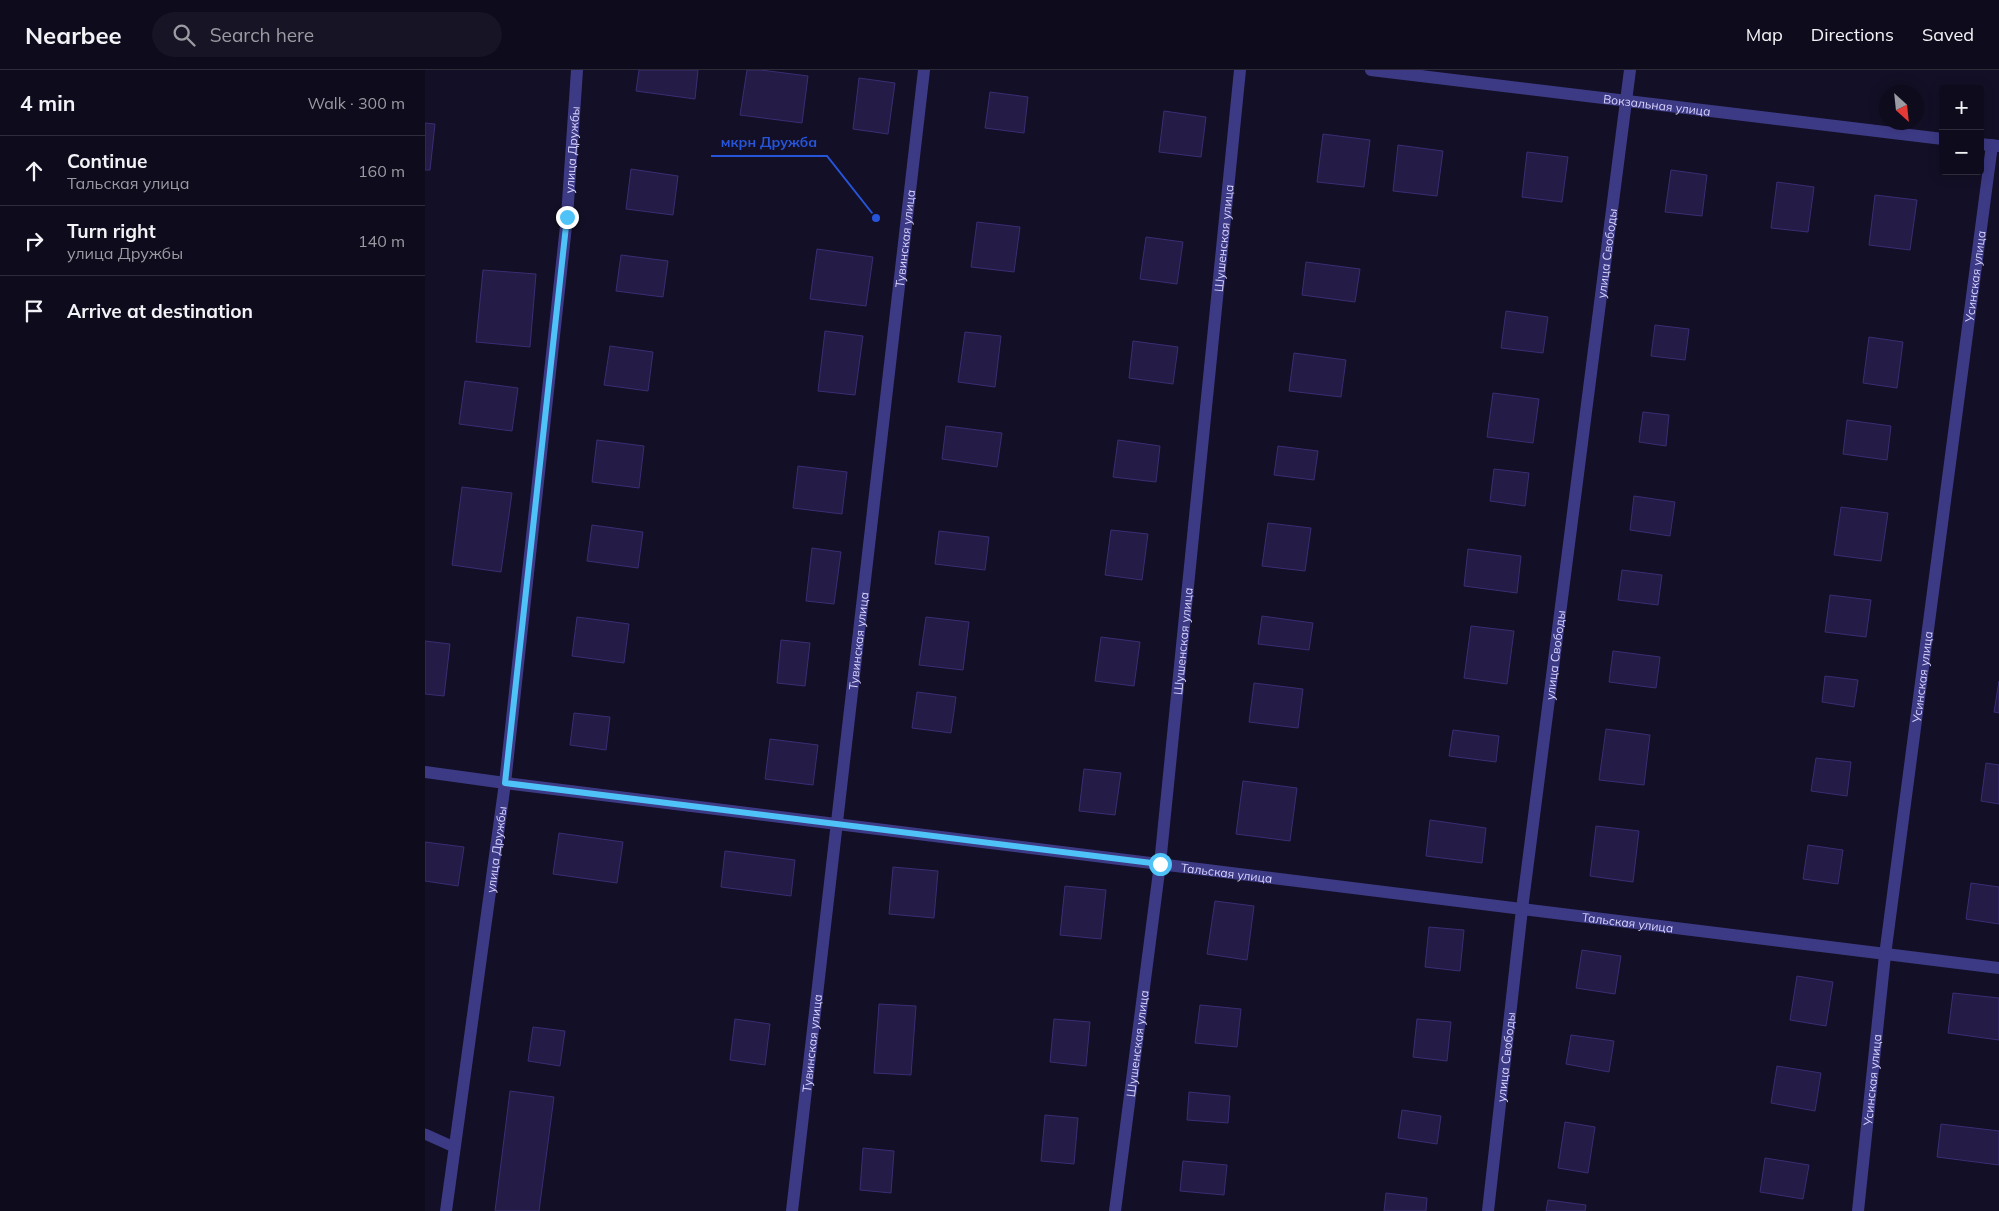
<!DOCTYPE html>
<html lang="en">
<head>
<meta charset="utf-8">
<style>
	body { margin:0; font-family:Mulish,sans-serif; background:#171425; color:#f1f3f6 }
	.controls { position:absolute; right:15px; top:15px; display:grid; overflow:hidden; border-radius:5px; box-shadow:0 2px 12px #0003 }
	.controls button { width:45px; height:45px; display:grid; place-items:center; padding:0; border:0; border-bottom:1px solid #2e2b3b; background:#0e0b1c; color:#f1f3f6; font:25px sans-serif }
	.compass { position:absolute; left:1454px; top:15px; width:45px; height:45px; border-radius:50%; background:#0e0b1c; box-shadow:0 2px 12px #0003; rotate:153deg }
	.stop { position:absolute; width:15px; height:15px; margin:-11px; border:4px solid #4fc3f7; border-radius:50%; background:#fff }
	.stop.end { background:#4fc3f7; border-color:#fff; box-shadow:0 1px 5px #0008 }
	.list { margin:0; padding:0; list-style:none }
	h2 { display:flex; justify-content:space-between; align-items:center; height:65px; margin:0; padding:0 20px; font-size:21px }
	h2 small { font-size:16px; font-weight:400; color:#9b9ba3 }
	.list li { display:grid; grid-template-columns:32px 1fr auto; gap:15px; align-items:center; box-sizing:border-box; height:70px; padding:0 20px; border-top:1px solid #2e2b3b }
	.list b { display:block; font-size:19px; white-space:nowrap }
	.list p { margin:0; font-size:16px; white-space:nowrap; color:#9b9ba3 }
	.list em { font-size:16px; font-style:normal; color:#9b9ba3 }
	.icon { flex:none; width:28px; height:28px; fill:none; stroke:currentColor; stroke-width:2; stroke-linecap:round; stroke-linejoin:round }
	.map { position:relative; flex:none; width:1574px; height:1141px; overflow:hidden }
	header { display:flex; align-items:center; gap:30px; box-sizing:border-box; height:70px; padding:0 25px; background:#0e0b1c; border-bottom:1px solid #2e2b3b }
	header strong { font-size:24px }
	nav { display:flex; gap:28px; margin-inline-start:auto; font-size:18px }
	.search { width:350px; height:45px; background:#171425; display:flex; align-items:center; gap:12px; box-sizing:border-box; padding:0 18px; border-radius:28px; color:#9b9ba3; font-size:19px }
	main { display:flex }
	aside { flex:1; background:#0e0b1c }
	.map>svg:first-child { display:block }
	.building { fill:#241b47; stroke:#3b2d73 }
	.lines { fill:none; stroke-linecap:round; stroke-linejoin:round }
	.service { stroke:#3d3a85; stroke-width:11 }
	.minor { stroke:#3d3a85; stroke-width:12 }
	.tertiary { stroke:#3d3a85; stroke-width:12 }
	.route { stroke:#4fc3f7; stroke-width:6 }
	.labels { text-anchor:middle; dominant-baseline:central; stroke-width:5; stroke-linejoin:round; paint-order:stroke }
	.street-label { font-size:12px; fill:#d9d4ff; stroke:#130f26 }
	.leader { fill:none; stroke:#2655da; stroke-width:2 }
	.callout-dot { fill:#2655da; stroke:#130f26; stroke-width:2 }
	.callout-label { font-size:14px; text-anchor:middle; font-weight:bold; fill:#2655da; stroke:#130f26; stroke-width:5; stroke-linejoin:round; paint-order:stroke }
</style>
</head>
<body>
<header>
<strong>Nearbee</strong>
<div class="search"><svg class="icon" aria-label="search" viewBox="0 0 24 24"><circle cx="10" cy="10" r="6"/><path d="M15 15l6 6"/></svg>Search here</div>
<nav><a>Map</a><a>Directions</a><a>Saved</a></nav>
</header>
<main>
<aside>
<h2>4 min<small>Walk · 300 m</small></h2>
<ul class="list">
<li><svg class="icon" aria-label="ahead" viewBox="0 0 24 24"><path d="M12 20V5M6 11l6-6 6 6"/></svg><div><b>Continue</b><p>Тальская улица</p></div><em>160 m</em></li>
<li><svg class="icon" aria-label="right" viewBox="0 0 24 24"><path d="M7 20v-9h11M14 6l5 5-5 5"/></svg><div><b>Turn right</b><p>улица Дружбы</p></div><em>140 m</em></li>
<li><svg class="icon" aria-label="arrive" viewBox="0 0 24 24"><path d="M6 21V4h12l-3 4 3 4H6"/></svg><div><b>Arrive at destination</b></div></li>
</ul>
</aside>
<div class="map">
<svg width="1574" height="1141" viewBox="0 0 1574 1141">
	<rect width="100%" height="100%" fill="#130f26"/>
	<g class="building">
		<polygon points="214,0 273,0 270,29 211,21"/>
		<polygon points="322,0 336,0 383,6 377,53 315,45"/>
		<polygon points="434,8 470,13 463,64 428,59"/>
		<polygon points="565,22 603,27 599,63 560,58"/>
		<polygon points="739,41 781,47 776,87 734,82"/>
		<polygon points="0,53 10,54 5,100 0,100"/>
		<polygon points="898,64 945,70 939,117 892,112"/>
		<polygon points="973,75 1018,81 1012,126 968,121"/>
		<polygon points="1102,82 1143,87 1137,132 1097,127"/>
		<polygon points="206,99 253,106 248,145 201,139"/>
		<polygon points="1246,100 1282,105 1277,146 1240,142"/>
		<polygon points="1352,112 1389,117 1383,162 1346,158"/>
		<polygon points="1450,125 1492,130 1485,180 1444,175"/>
		<polygon points="552,152 595,157 589,202 546,197"/>
		<polygon points="721,167 758,172 752,214 715,209"/>
		<polygon points="392,179 448,187 441,236 385,229"/>
		<polygon points="196,185 243,191 238,227 191,221"/>
		<polygon points="881,192 935,199 930,232 877,225"/>
		<polygon points="58,200 111,204 105,277 51,272"/>
		<polygon points="1081,241 1123,247 1118,283 1076,278"/>
		<polygon points="1230,255 1264,259 1260,290 1226,286"/>
		<polygon points="400,261 438,266 430,325 393,321"/>
		<polygon points="540,262 576,266 570,317 533,312"/>
		<polygon points="1444,267 1478,272 1472,318 1438,313"/>
		<polygon points="708,271 753,277 748,314 704,308"/>
		<polygon points="185,276 228,282 223,321 179,315"/>
		<polygon points="869,283 921,290 916,327 864,321"/>
		<polygon points="40,311 93,318 87,361 34,354"/>
		<polygon points="1068,323 1114,329 1108,373 1062,367"/>
		<polygon points="1218,342 1244,345 1241,376 1214,372"/>
		<polygon points="1422,350 1466,356 1462,390 1418,384"/>
		<polygon points="521,356 577,363 572,397 517,389"/>
		<polygon points="172,370 219,376 214,418 167,412"/>
		<polygon points="693,370 735,376 731,412 688,407"/>
		<polygon points="853,376 893,381 889,410 849,405"/>
		<polygon points="373,396 422,402 417,444 368,438"/>
		<polygon points="1069,399 1104,403 1100,436 1065,431"/>
		<polygon points="37,417 87,423 76,502 27,495"/>
		<polygon points="1209,426 1250,432 1245,466 1205,460"/>
		<polygon points="1416,437 1463,443 1456,491 1409,485"/>
		<polygon points="843,453 886,458 880,501 837,496"/>
		<polygon points="167,455 218,462 213,498 162,491"/>
		<polygon points="686,460 723,464 717,510 680,505"/>
		<polygon points="514,461 564,467 560,500 510,494"/>
		<polygon points="387,478 416,482 409,534 381,531"/>
		<polygon points="1043,479 1096,486 1092,523 1039,516"/>
		<polygon points="1197,500 1237,505 1233,535 1193,530"/>
		<polygon points="1405,525 1446,530 1441,567 1400,562"/>
		<polygon points="837,546 888,553 884,580 833,574"/>
		<polygon points="152,547 204,554 199,593 147,586"/>
		<polygon points="501,547 544,552 538,600 494,595"/>
		<polygon points="1046,556 1089,561 1082,614 1039,608"/>
		<polygon points="676,567 715,572 709,616 670,611"/>
		<polygon points="356,570 385,573 380,616 352,613"/>
		<polygon points="0,571 25,574 19,626 0,624"/>
		<polygon points="1188,581 1235,587 1231,618 1184,612"/>
		<polygon points="1400,606 1433,610 1429,637 1397,632"/>
		<polygon points="1574,611 1574,643 1569,642"/>
		<polygon points="829,613 878,619 873,658 824,652"/>
		<polygon points="492,622 531,627 526,663 487,658"/>
		<polygon points="149,643 185,647 181,680 145,675"/>
		<polygon points="1181,659 1225,665 1219,715 1174,710"/>
		<polygon points="1028,660 1074,666 1071,692 1024,686"/>
		<polygon points="345,669 393,675 388,715 340,709"/>
		<polygon points="1391,688 1426,692 1422,726 1386,721"/>
		<polygon points="1561,693 1574,695 1574,734 1556,731"/>
		<polygon points="659,699 696,703 690,745 654,741"/>
		<polygon points="818,711 872,718 865,771 811,764"/>
		<polygon points="1005,750 1061,758 1057,793 1001,786"/>
		<polygon points="1171,756 1214,761 1208,812 1165,806"/>
		<polygon points="134,763 198,772 192,813 128,804"/>
		<polygon points="0,772 39,777 33,816 0,811"/>
		<polygon points="1383,775 1418,780 1413,814 1378,809"/>
		<polygon points="300,781 370,790 366,826 296,817"/>
		<polygon points="468,797 513,801 509,848 464,844"/>
		<polygon points="1546,813 1574,817 1574,854 1541,849"/>
		<polygon points="640,816 681,820 676,869 635,865"/>
		<polygon points="790,831 829,836 822,890 782,884"/>
		<polygon points="1004,857 1039,860 1035,901 1000,897"/>
		<polygon points="1157,880 1196,886 1190,924 1151,918"/>
		<polygon points="1372,906 1408,912 1401,956 1365,950"/>
		<polygon points="1528,923 1574,928 1574,970 1523,963"/>
		<polygon points="454,934 491,936 486,1005 449,1003"/>
		<polygon points="775,935 816,939 812,977 770,973"/>
		<polygon points="310,949 345,954 340,995 305,990"/>
		<polygon points="629,949 665,952 661,996 625,992"/>
		<polygon points="992,949 1026,952 1022,991 988,987"/>
		<polygon points="108,957 140,961 135,996 103,991"/>
		<polygon points="1146,965 1189,971 1184,1002 1141,994"/>
		<polygon points="1352,996 1396,1003 1390,1041 1346,1033"/>
		<polygon points="85,1021 129,1027 114,1141 70,1141"/>
		<polygon points="764,1022 805,1026 803,1053 762,1050"/>
		<polygon points="977,1040 1016,1046 1012,1074 973,1068"/>
		<polygon points="620,1045 653,1048 649,1094 616,1091"/>
		<polygon points="1140,1052 1170,1057 1163,1103 1133,1098"/>
		<polygon points="1516,1054 1574,1061 1574,1095 1512,1087"/>
		<polygon points="438,1078 469,1081 466,1123 435,1120"/>
		<polygon points="1340,1088 1384,1095 1378,1129 1335,1122"/>
		<polygon points="758,1091 802,1095 799,1125 755,1121"/>
		<polygon points="961,1123 1002,1128 1001,1141 959,1141"/>
		<polygon points="1123,1130 1161,1135 1160,1141 1121,1141"/>
	</g>
	<g class="lines">
		<polyline class="service" points="0,1064 29,1077"/>
		<g class="minor">
			<path id="s1" d="M0,702L80,713L1574,898"/>
			<path id="s2" d="M21,1141L80,713L142,147L152,0"/>
			<path id="s3" d="M367,1141L499,0"/>
			<path id="s4" d="M690,1141L735,794L815,0"/>
			<path id="s5" d="M1063,1141L1097,839L1205,0"/>
			<path id="s6" d="M1433,1141L1460,885L1567,75"/>
		</g>
		<g class="tertiary">
			<path id="s7" d="M946,0L1518,69"/>
			<polyline points="1555,74 1574,76"/>
		</g>
	</g>
	<g class="lines">
		<polyline class="route" points="142,147 80,713 735,794"/>
	</g>
	<g class="labels">
		<g class="street-label">
			<text stroke="none"><textPath href="#s7" startOffset="288">Вокзальная улица</textPath></text>
			<text stroke="none"><textPath href="#s2" startOffset="1069">улица Дружбы</textPath></text>
			<text stroke="none"><textPath href="#s3" startOffset="979">Тувинская улица</textPath></text>
			<text stroke="none"><textPath href="#s4" startOffset="979">Шушенская улица</textPath></text>
			<text stroke="none"><textPath href="#s5" startOffset="965">улица Свободы</textPath></text>
			<text stroke="none"><textPath href="#s6" startOffset="942">Усинская улица</textPath></text>
			<text stroke="none"><textPath href="#s3" startOffset="574">Тувинская улица</textPath></text>
			<text stroke="none"><textPath href="#s4" startOffset="574">Шушенская улица</textPath></text>
			<text stroke="none"><textPath href="#s5" startOffset="560">улица Свободы</textPath></text>
			<text stroke="none"><textPath href="#s6" startOffset="538">Усинская улица</textPath></text>
			<text stroke="none"><textPath href="#s2" startOffset="365">улица Дружбы</textPath></text>
			<text stroke="none"><textPath href="#s1" startOffset="808">Тальская улица</textPath></text>
			<text stroke="none"><textPath href="#s1" startOffset="1212">Тальская улица</textPath></text>
			<text stroke="none"><textPath href="#s3" startOffset="169">Тувинская улица</textPath></text>
			<text stroke="none"><textPath href="#s4" startOffset="169">Шушенская улица</textPath></text>
			<text stroke="none"><textPath href="#s5" startOffset="155">улица Свободы</textPath></text>
			<text stroke="none"><textPath href="#s6" startOffset="132">Усинская улица</textPath></text>
		</g>
	</g>
	<path class="leader" d="M451 148L402 86H286"/>
	<circle class="callout-dot" cx="451" cy="148" r="5"/>
	<g class="callout-label">
		<text x="344" y="77">мкрн Дружба</text>
	</g>
</svg>
<div class="controls">
<button>+</button>
<button>−</button>
</div>
<svg class="compass" viewBox="-18 -18 36 36"><path d="M0-13l5 13h-10z" fill="#e53935"/><path d="M0 13l5-13h-10z" fill="#9b9ba3"/></svg>
<div class="stop" style="left:735px;top:794px"></div>
<div class="stop end" style="left:142px;top:147px"></div>
</div>
</main>
</body>
</html>
